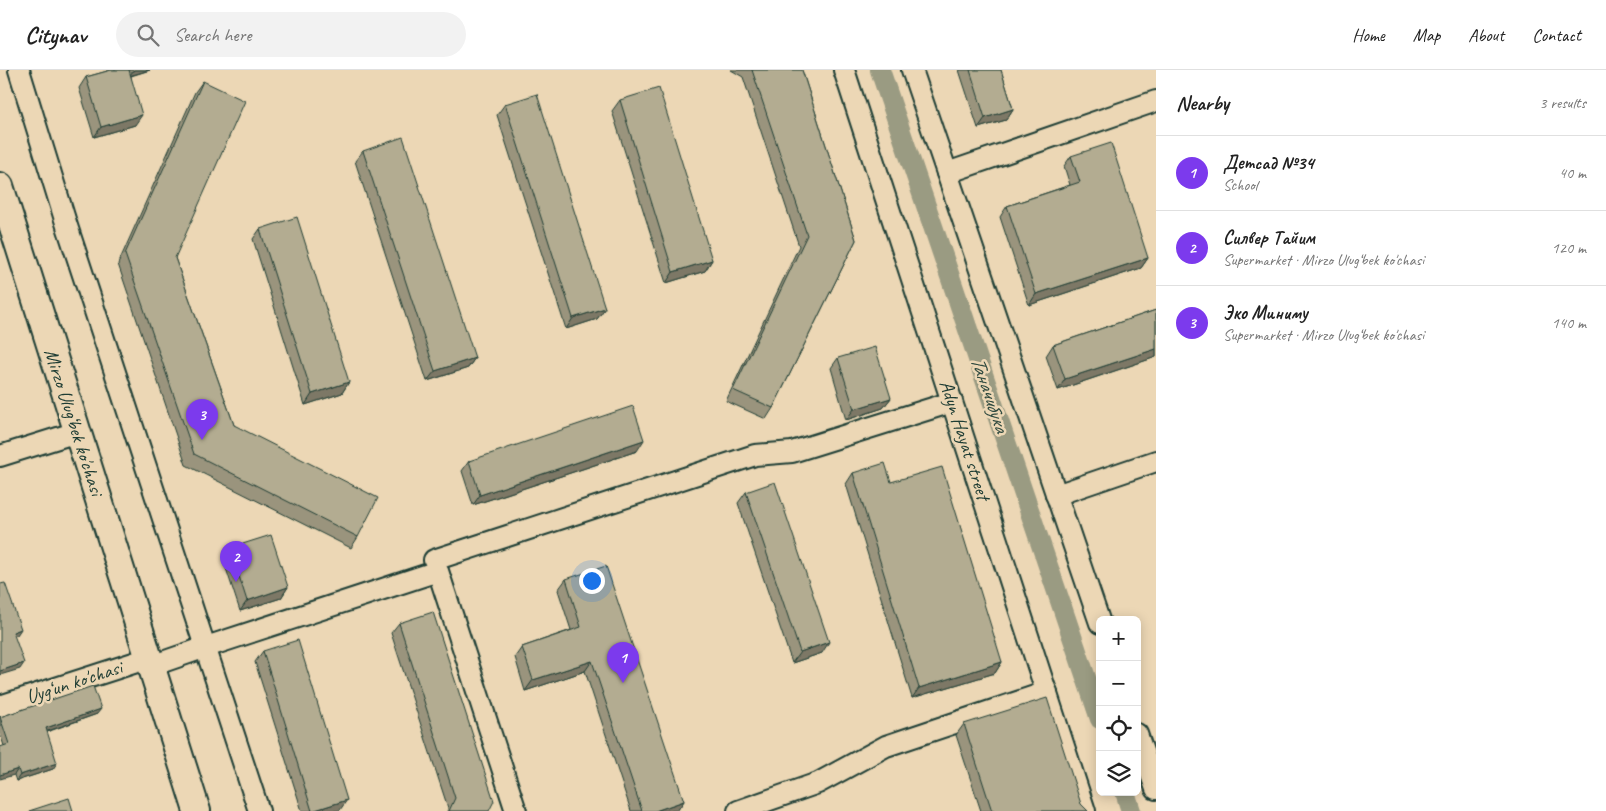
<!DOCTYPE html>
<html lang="en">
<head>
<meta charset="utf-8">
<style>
	body { margin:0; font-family:Caveat,sans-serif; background:#f2f2f2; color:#222 }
	.controls { position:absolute; right:15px; bottom:15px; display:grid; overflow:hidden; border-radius:8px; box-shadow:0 2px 12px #0003 }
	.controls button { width:45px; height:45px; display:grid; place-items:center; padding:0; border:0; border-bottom:1px solid #e0e0e0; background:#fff; color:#222; font:25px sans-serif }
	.you { position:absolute; left:591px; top:510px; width:18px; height:18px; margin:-12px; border:4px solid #fff; border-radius:50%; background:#1a73e8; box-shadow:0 0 0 8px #1a73e833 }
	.badge { display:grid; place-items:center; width:32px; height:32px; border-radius:50%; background:#7c3aed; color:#fff; font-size:16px; font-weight:700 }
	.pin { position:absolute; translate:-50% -41px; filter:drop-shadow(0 1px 2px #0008) }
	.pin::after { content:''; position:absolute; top:26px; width:18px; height:15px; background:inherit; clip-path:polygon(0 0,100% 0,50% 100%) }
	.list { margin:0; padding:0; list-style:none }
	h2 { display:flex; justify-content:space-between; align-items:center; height:65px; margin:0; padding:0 20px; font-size:21px }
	h2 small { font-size:16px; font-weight:400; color:#767676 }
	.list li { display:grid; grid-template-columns:32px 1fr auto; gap:15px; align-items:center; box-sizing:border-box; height:75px; padding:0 20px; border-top:1px solid #e0e0e0 }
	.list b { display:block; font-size:19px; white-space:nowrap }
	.list p { margin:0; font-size:16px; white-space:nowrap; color:#767676 }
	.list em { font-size:16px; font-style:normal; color:#767676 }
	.icon { flex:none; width:28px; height:28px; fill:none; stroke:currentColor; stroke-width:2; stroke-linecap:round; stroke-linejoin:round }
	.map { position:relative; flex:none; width:1156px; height:741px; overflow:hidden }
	header { display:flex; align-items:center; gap:30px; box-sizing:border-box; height:70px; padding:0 25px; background:#fff; border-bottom:1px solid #e0e0e0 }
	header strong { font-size:24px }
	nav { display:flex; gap:28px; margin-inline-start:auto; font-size:18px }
	.search { width:350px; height:45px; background:#f2f2f2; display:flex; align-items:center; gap:12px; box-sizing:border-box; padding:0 18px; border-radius:28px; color:#767676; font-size:19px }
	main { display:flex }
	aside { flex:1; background:#fff }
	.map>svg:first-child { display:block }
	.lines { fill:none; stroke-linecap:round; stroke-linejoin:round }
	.canal { stroke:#9a9b82; stroke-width:20 }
	.minor-casing { stroke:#1f3d34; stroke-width:24 }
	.major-casing { stroke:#1f3d34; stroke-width:30 }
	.minor { stroke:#ecd7b5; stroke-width:20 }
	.major { stroke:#ecd7b5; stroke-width:26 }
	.wall { fill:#9a947d; stroke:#1f3d34 }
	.shaded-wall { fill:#7d7866; stroke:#1f3d34 }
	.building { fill:#b3ac91; stroke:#1f3d34 }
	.labels { text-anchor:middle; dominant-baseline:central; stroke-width:5; stroke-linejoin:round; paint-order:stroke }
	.street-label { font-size:20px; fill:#1f3d34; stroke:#ecd7b5 }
	.water-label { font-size:21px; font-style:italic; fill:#314b40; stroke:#ecd7b5 }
</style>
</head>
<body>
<header>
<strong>Citynav</strong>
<div class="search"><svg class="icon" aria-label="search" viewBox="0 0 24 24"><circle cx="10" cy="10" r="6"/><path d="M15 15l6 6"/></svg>Search here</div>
<nav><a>Home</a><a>Map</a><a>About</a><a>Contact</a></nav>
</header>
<main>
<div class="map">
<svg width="1156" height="741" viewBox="0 0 1156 741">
	<rect width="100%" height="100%" fill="#ecd7b5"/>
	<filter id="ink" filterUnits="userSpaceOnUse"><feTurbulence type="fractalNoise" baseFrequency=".02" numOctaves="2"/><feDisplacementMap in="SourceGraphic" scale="10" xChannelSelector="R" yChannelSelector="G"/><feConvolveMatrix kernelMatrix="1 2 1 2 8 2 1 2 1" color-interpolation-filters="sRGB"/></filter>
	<g filter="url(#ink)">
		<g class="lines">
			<g class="canal">
				<polyline points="880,0 1100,649"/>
				<polyline points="1125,722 1131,741"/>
			</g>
			<g class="minor-casing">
				<g id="minor">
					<polyline points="19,0 67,156 259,741"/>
					<polyline points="844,0 1085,741"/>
					<polyline points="912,0 1100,553"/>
					<polyline points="947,103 1156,31"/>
					<polyline points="0,386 77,362"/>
					<polyline points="1056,425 1156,391"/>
					<polyline points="434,490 755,385 792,382 952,332"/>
					<polyline points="151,596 206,577 438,501 516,741"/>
					<polyline points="0,636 149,588"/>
					<polyline points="1137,664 1156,719"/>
					<polyline points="738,741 818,713 886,676 1047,622"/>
				</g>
			</g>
			<g class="major-casing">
				<polyline id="major" points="0,116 197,741"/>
			</g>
			<use href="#minor" class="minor"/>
			<use href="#major" class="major"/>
		</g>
		<g class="wall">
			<polygon points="111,0 150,0 131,6 135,55 94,67 79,18 86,7"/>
			<polygon points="731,0 802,0 856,170 773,338 766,349 726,331 799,176 743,7"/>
			<polygon points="959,0 1001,0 1013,39 1006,50 978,58"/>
			<polygon points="203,11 175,188 234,355 358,467 351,478 186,395 118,194 195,22"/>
			<polygon points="620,30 712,190 705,201 666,213 612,41"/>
			<polygon points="505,34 605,238 597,249 566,259 497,45"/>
			<polygon points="363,81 475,288 468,298 427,311 355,91"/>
			<polygon points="1071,86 1148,188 1141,198 1029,235 1000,147 1007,136 1070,115 1064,96"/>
			<polygon points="260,159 349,312 342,323 305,335 253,169"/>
			<polygon points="1156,240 1156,287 1058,320 1046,286 1053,275"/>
			<polygon points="838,288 891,328 883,338 846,350 831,298"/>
			<polygon points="637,381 473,435 462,401 469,391"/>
			<polygon points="853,403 891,412 1002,592 995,603 912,628 846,414"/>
			<polygon points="746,422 822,583 792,593 738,433"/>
			<polygon points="230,478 288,517 281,528 240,541 223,489"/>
			<polygon points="566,509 684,731 677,741 631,741 585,601 525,621 515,587 522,577 571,560 558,520"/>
			<polygon points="399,553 489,741 447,741 448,738 391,563"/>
			<polygon points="263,581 340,740 338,741 302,741 255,592"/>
			<polygon points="97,644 47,662 53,699 16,711 0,664 0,647"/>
			<polygon points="964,654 1081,734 1088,741 981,741 956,665"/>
		</g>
		<g class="shaded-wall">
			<polygon points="134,0 150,0 129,6"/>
			<polygon points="1013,39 1006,50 978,58 985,48"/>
			<polygon points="142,45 135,55 94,67 101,57"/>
			<polygon points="1148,188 1141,198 1029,235 1036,224"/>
			<polygon points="712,190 705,201 666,213 673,202"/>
			<polygon points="605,238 597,249 566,259 573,248"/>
			<polygon points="1156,279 1156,287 1058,320 1065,309"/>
			<polygon points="475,288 468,298 427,311 435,301"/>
			<polygon points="349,312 342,323 305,335 312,324"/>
			<polygon points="891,328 883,338 846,350 854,339"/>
			<polygon points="644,370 637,381 473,435 480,425"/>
			<polygon points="288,517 281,528 240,541 247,531"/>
			<polygon points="21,559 17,565 9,567 13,562"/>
			<polygon points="829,572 822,583 792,593 800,582"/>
			<polygon points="592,591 585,601 525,621 533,610"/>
			<polygon points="1002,592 995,603 912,628 919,618"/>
			<polygon points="24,593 20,599 0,605 0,601"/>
			<polygon points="101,639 97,644 42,663 46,658"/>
			<polygon points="57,693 53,699 16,711 20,705"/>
			<polygon points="18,699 14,705 0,709 0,705"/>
			<polygon points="347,730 340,740 338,741 312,741"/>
			<polygon points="684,731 677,741 655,741"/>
		</g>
		<g class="building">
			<polygon points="111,0 129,0 142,45 101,57 86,7"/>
			<polygon points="752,0 802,0 856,170 773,338 733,320 807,165"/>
			<polygon points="970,0 1001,0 1013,39 985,48"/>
			<polygon points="203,11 245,31 175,188 234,355 378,428 358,467 194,384 125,184"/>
			<polygon points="659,18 712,190 673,202 620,30"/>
			<polygon points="537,24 605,238 573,248 505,34"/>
			<polygon points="403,67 475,288 435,301 363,81"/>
			<polygon points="1111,73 1148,188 1036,224 1007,136 1080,112 1071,86"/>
			<polygon points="297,147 349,312 312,324 260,159"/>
			<polygon points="1156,240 1156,279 1065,309 1053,275"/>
			<polygon points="875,277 891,328 854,339 838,288"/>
			<polygon points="633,336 644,370 480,425 469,391"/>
			<polygon points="885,393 891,412 942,397 1002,592 919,618 853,403"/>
			<polygon points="775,412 829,572 800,582 746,422"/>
			<polygon points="271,465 288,517 247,531 230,478"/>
			<polygon points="606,496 684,731 655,741 642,741 592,591 533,610 522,577 581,557 566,509"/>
			<polygon points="5,513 21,559 13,562 24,593 0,601 0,514"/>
			<polygon points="433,542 494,731 489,741 449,741 455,728 399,553"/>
			<polygon points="298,570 347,730 312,741 263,581"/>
			<polygon points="93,616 101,639 46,658 57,693 20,705 18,699 0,705 0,677 9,674 0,647"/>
			<polygon points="1047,628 1081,734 1088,741 992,741 964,654"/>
			<polygon points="69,728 73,741 29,741"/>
		</g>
	</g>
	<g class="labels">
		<g class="street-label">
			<text transform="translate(74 352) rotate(72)">Mirzo Ulug‘bek ko'chasi</text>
			<text transform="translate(965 370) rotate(72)">Adyn Hayat street</text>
			<text transform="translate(74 612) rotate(-18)">Uyg‘un ko'chasi</text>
		</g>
		<g class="water-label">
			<text transform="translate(990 324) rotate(71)">Таначибука</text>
		</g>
	</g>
</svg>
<div class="controls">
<button>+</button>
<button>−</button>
<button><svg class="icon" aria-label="locate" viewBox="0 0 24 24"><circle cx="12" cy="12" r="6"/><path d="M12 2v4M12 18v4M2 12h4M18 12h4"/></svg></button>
<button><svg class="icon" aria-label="layers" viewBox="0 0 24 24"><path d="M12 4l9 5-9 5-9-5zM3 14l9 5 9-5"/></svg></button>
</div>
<div class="you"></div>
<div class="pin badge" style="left:623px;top:613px">1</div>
<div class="pin badge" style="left:236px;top:512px">2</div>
<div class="pin badge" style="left:202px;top:370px">3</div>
</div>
<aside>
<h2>Nearby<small>3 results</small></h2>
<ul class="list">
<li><span class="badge">1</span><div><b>Детсад №34</b><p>School</p></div><em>40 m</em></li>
<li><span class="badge">2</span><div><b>Силвер Тайим</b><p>Supermarket · Mirzo Ulug‘bek ko'chasi</p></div><em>120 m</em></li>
<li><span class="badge">3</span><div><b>Эко Миниму</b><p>Supermarket · Mirzo Ulug‘bek ko'chasi</p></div><em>140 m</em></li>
</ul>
</aside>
</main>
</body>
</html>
